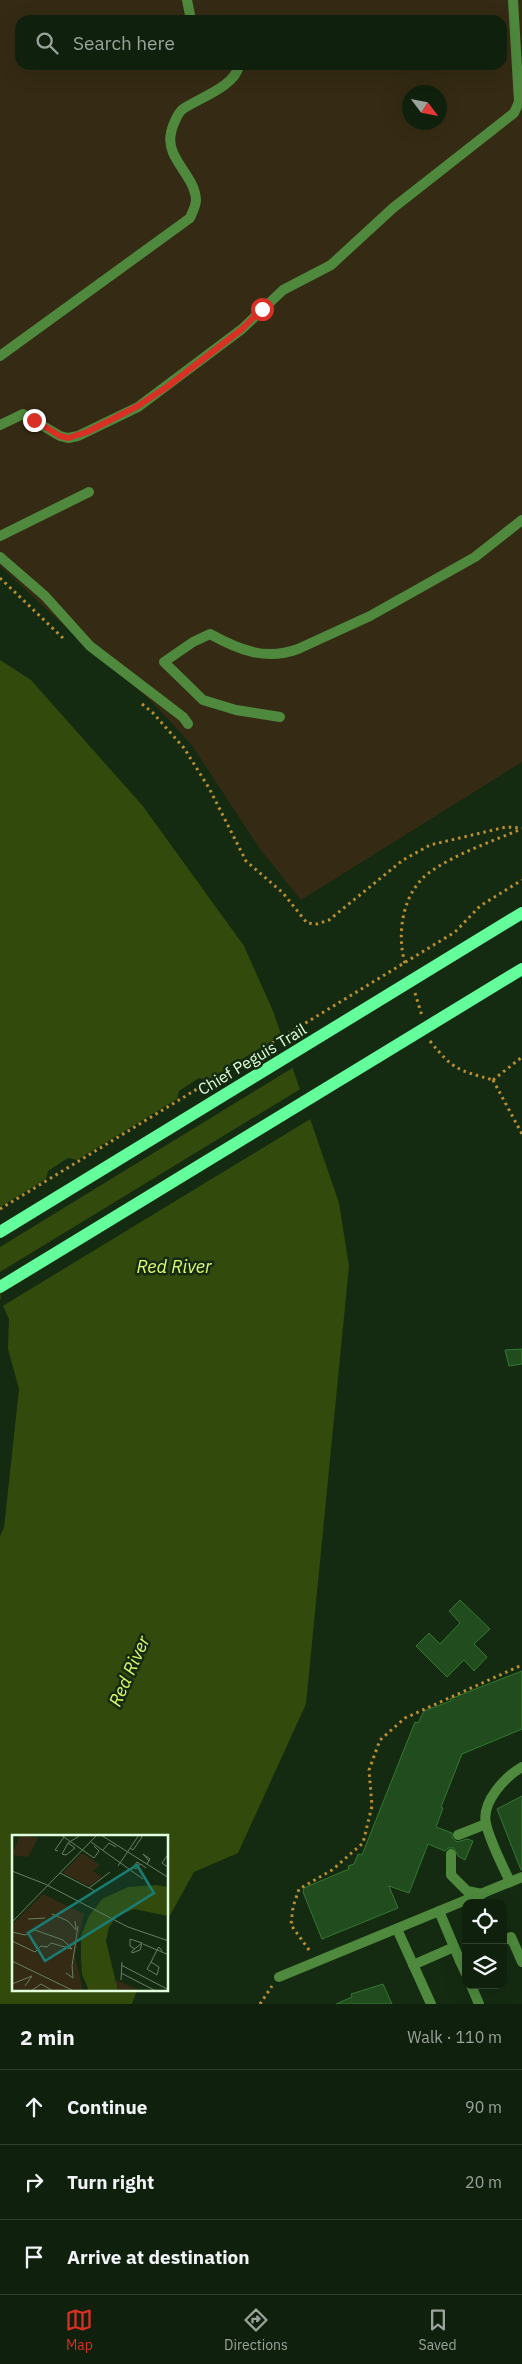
<!DOCTYPE html>
<html lang="en">
<head>
<meta charset="utf-8">
<style>
	body { margin:0; font-family:"IBM Plex Sans",sans-serif; background:#1d2d1b; color:#f1f3f6 }
	.controls { position:absolute; right:15px; bottom:15px; display:grid; overflow:hidden; border-radius:10px; box-shadow:0 5px 20px #0002 }
	.controls button { width:45px; height:45px; display:grid; place-items:center; padding:0; border:0; border-bottom:1px solid #2f3e2e; background:#0f200d; color:#f1f3f6; font:25px sans-serif }
	.compass { position:absolute; left:402px; top:85px; width:45px; height:45px; border-radius:50%; background:#0f200d; box-shadow:0 5px 20px #0002; rotate:122deg }
	.stop { position:absolute; width:15px; height:15px; margin:-11px; border:4px solid #d93025; border-radius:50%; background:#fff }
	.stop.end { background:#d93025; border-color:#fff; box-shadow:0 1px 5px #0008 }
	.list { margin:0; padding:0; list-style:none }
	h2 { display:flex; justify-content:space-between; align-items:center; height:65px; margin:0; padding:0 20px; font-size:21px }
	h2 small { font-size:16px; font-weight:400; color:#9ba39d }
	.list li { display:grid; grid-template-columns:32px 1fr auto; gap:15px; align-items:center; box-sizing:border-box; height:75px; padding:0 20px; border-top:1px solid #2f3e2e }
	.list b { display:block; font-size:19px; white-space:nowrap }
	.list em { font-size:16px; font-style:normal; color:#9ba39d }
	.icon { flex:none; width:28px; height:28px; fill:none; stroke:currentColor; stroke-width:2; stroke-linecap:round; stroke-linejoin:round }
	.map { position:relative; flex:none; width:522px; height:2004px; overflow:hidden }
	.search { position:absolute; background:#0f200d; box-shadow:0 5px 20px #0002; left:15px; right:15px; top:15px; height:55px; display:flex; align-items:center; gap:12px; box-sizing:border-box; padding:0 18px; border-radius:15px; color:#9ba39d; font-size:19px }
	.sheet { height:290px; background:#0f200d }
	nav { display:flex; justify-content:space-around; align-items:center; box-sizing:border-box; height:70px; border-top:1px solid #2f3e2e; background:#0f200d; font-size:14px; color:#9ba39d }
	nav a { display:grid; justify-items:center; gap:2px }
	nav .on { color:#d93025 }
	.map>svg:first-child { display:block }
	.green { fill:#352b14; fill-rule:evenodd }
	.water { fill:#324a0c }
	.pier { fill:#142b11 }
	.building { fill:#204c1e; stroke:#347830 }
	.lines { fill:none; stroke-linecap:round; stroke-linejoin:round }
	.path { stroke:#bc9032; stroke-width:3; stroke-dasharray:2.5 4; stroke-linecap:butt }
	.service { stroke:#4e893d; stroke-width:10 }
	.primary { stroke:#64fd9c; stroke-width:12 }
	.route { stroke:#d93025; stroke-width:6 }
	.labels { text-anchor:middle; dominant-baseline:central; stroke-width:5; stroke-linejoin:round; paint-order:stroke }
	.street-label { font-size:16px; fill:#e1ffdc; stroke:#142b11 }
	.water-label { font-size:18px; font-style:italic; fill:#e0fd6b; stroke:#142b11 }
	.inset-road { fill:none; stroke:#668062; stroke-width:1 }
	.view { fill:#1a7d74; fill-opacity:0.15; stroke:#1a7d74; stroke-width:2.5 }
	.inset-edge { fill:none; stroke:#e1ffdc; stroke-width:2.5 }
</style>
</head>
<body>
<div class="map">
<svg width="522" height="2004" viewBox="0 0 522 2004">
	<rect width="100%" height="100%" fill="#142b11"/>
	<path class="green" d="M0,0H522V762L301,900L260,849L191,744L151,701L86,646L0,566ZM20,20H502V65H20ZM410,92H440V122H410Z"/>
	<polygon class="water" points="0,660 31,680 142,805 244,946 273,1011 339,1203 349,1266 306,1704 238,1853 194,1872 168,1919 168,1836 14,1836 14,1990 137,1990 132,2004 0,2004 0,1536 4,1528 19,1389 8,1349 9,1319 0,1299"/>
	<g class="pier">
		<polygon points="283,1034 294,1067 0,1247 0,1207 46,1179 48,1171 68,1158 77,1160 177,1099 179,1091 199,1078 208,1080"/>
		<polygon points="302,1088 312,1118 1,1307 0,1272"/>
	</g>
	<g class="building">
		<polygon points="522,1349 522,1364 509,1366 505,1350"/>
		<polygon points="460,1600 490,1629 474,1644 487,1657 474,1671 464,1660 447,1677 416,1646 429,1633 440,1644 460,1623 449,1611"/>
		<polygon points="522,1671 522,1729 462,1754 441,1807 443,1808 436,1827 452,1833 452,1838 457,1842 467,1839 473,1841 465,1860 458,1856 454,1848 448,1848 445,1851 428,1844 409,1893 389,1886 398,1908 322,1939 303,1892 304,1888 349,1869 348,1866 354,1864 358,1854 362,1855 415,1722 418,1723 424,1711 451,1701 450,1699"/>
		<polygon points="522,1796 522,1870 521,1870 497,1809"/>
		<polygon points="383,1984 392,2004 336,2004 352,1997 351,1994"/>
	</g>
	<g class="lines">
		<g class="path">
			<polyline points="0,578 64,639"/>
			<polyline points="142,704 153,713 184,748 209,788 246,861 283,893 307,923 317,924 329,920 403,860 430,845 506,827 522,828"/>
			<path d="M405,963C396,933 403,891 430,872C457,853 491,842 521,829"/>
			<polyline points="415,993 422,1016"/>
			<path d="M430,1041C453,1070 458,1070 493,1080"/>
			<polyline points="493,1080 522,1134"/>
			<polyline points="493,1080 522,1057"/>
			<polyline points="0,1209 455,932 480,906 522,880"/>
			<polyline points="309,1950 291,1925 293,1907 299,1889 332,1870 363,1843 372,1806 369,1770 380,1740 405,1718 522,1665"/>
			<polyline points="260,2004 272,1986"/>
		</g>
		<g class="service">
			<polyline points="187,0 191,20"/>
			<path d="M0,356L190,218C192,213 196,206 196,200C195,175 165,158 171,133C172,127 178,112 183,109C199,98 236,86 239,65"/>
			<polyline points="0,425 23,414 60,436 68,438 78,436 138,407 242,329 283,290 331,265 393,208 514,113 519,102 513,0"/>
			<polyline points="0,536 89,492"/>
			<polyline points="0,557 45,596 90,646 183,717 188,724"/>
			<path d="M280,717L236,710L203,700L164,662L193,642L210,634C239,650 266,661 298,649L370,616L475,557L522,520"/>
			<polyline points="458,1835 486,1824"/>
			<polyline points="451,1854 451,1875 467,1891 482,1894"/>
			<path d="M510,1882C502,1864 491,1844 486,1824C481,1802 505,1777 522,1767"/>
			<polyline points="439,1911 460,1961"/>
			<polyline points="397,1929 431,2004"/>
			<polyline points="503,1941 511,1937 522,1962"/>
			<polyline points="465,1958 460,1961 466,1974"/>
			<polyline points="413,1965 454,1947"/>
			<polyline points="279,1977 522,1877"/>
			<polyline points="471,1985 479,2004"/>
		</g>
		<g class="primary">
			<polyline points="0,1232 522,913"/>
			<polyline points="0,1287 522,969"/>
		</g>
	</g>
	<g class="lines">
		<polyline class="route" points="34,420 60,436 68,438 87,432 138,406 168,386 242,329 262,309"/>
	</g>
	<g class="labels">
		<g class="street-label">
			<text transform="translate(252 1059) rotate(-31)">Chief Peguis Trail</text>
		</g>
		<g class="water-label">
			<text x="174" y="1266">Red River</text>
			<text transform="translate(129 1671) rotate(-66)">Red River</text>
		</g>
	</g>
	<g transform="translate(12 1835)">
		<rect width="156" height="156" fill="#142b11"/>
		<path d="M8,0L26,3L16,22L0,20ZM70,18L88,30L81,36L90,42L77,51L51,38ZM31,59L72,79L63,121L71,156H0V90ZM102,144L129,156H106Z" fill="#352b14"/>
		<path d="M144,50L156,52V81L122,74L105,81L97,92L94,106L106,156H77L70,139L69,124V101L77,81L90,64L116,52Z" fill="#324a0c"/>
		<path class="inset-road" d="M49,0L82,23L87,16L82,11M89,0L157,43M79,7L131,44M56,8L50,19L54,20L63,13L56,8L67,1M118,13L121,15L130,2L128,0M91,15L97,8L104,12M46,16L43,15L52,2M157,18L150,28L157,33M128,29L124,34L121,32L125,27L128,29L130,30L134,33M135,29L138,24L131,19L137,26M106,31L127,0M0,36L33,49M48,38L83,56M33,49L116,92L157,106M77,53L98,37M40,79L56,86L64,95L63,86M16,84L33,83M0,87L85,0M0,97L13,100L23,95L51,105L60,114L39,108L35,112L29,111L23,117L0,106M130,108L128,115L120,118V116ZM131,109L157,120M123,114L118,111V104L130,108M0,126L62,156M139,127L147,132L145,140L135,134L139,127L146,113L147,112L150,116M109,130L157,155M54,138L61,143L60,131L66,91M109,138L144,156M109,145L110,127M0,149L20,141L13,151M19,156L29,149L41,156"/>
		<path class="view" d="M125,30L142,58L33,126L16,98Z"/>
		<rect width="156" height="156" class="inset-edge"/>
	</g>
</svg>
<div class="controls">
<button><svg class="icon" aria-label="locate" viewBox="0 0 24 24"><circle cx="12" cy="12" r="6"/><path d="M12 2v4M12 18v4M2 12h4M18 12h4"/></svg></button>
<button><svg class="icon" aria-label="layers" viewBox="0 0 24 24"><path d="M12 4l9 5-9 5-9-5zM3 14l9 5 9-5"/></svg></button>
</div>
<svg class="compass" viewBox="-18 -18 36 36"><path d="M0-13l5 13h-10z" fill="#e53935"/><path d="M0 13l5-13h-10z" fill="#9ba39d"/></svg>
<div class="stop" style="left:262px;top:309px"></div>
<div class="stop end" style="left:34px;top:420px"></div>
<div class="search"><svg class="icon" aria-label="search" viewBox="0 0 24 24"><circle cx="10" cy="10" r="6"/><path d="M15 15l6 6"/></svg>Search here</div>
</div>
<section class="sheet">
<h2>2 min<small>Walk · 110 m</small></h2>
<ul class="list">
<li><svg class="icon" aria-label="ahead" viewBox="0 0 24 24"><path d="M12 20V5M6 11l6-6 6 6"/></svg><div><b>Continue</b></div><em>90 m</em></li>
<li><svg class="icon" aria-label="right" viewBox="0 0 24 24"><path d="M7 20v-9h11M14 6l5 5-5 5"/></svg><div><b>Turn right</b></div><em>20 m</em></li>
<li><svg class="icon" aria-label="arrive" viewBox="0 0 24 24"><path d="M6 21V4h12l-3 4 3 4H6"/></svg><div><b>Arrive at destination</b></div></li>
</ul>
</section>
<nav>
<a class="on"><svg class="icon" aria-label="map" viewBox="0 0 24 24"><path d="M3 6l6-2 6 2 6-2v14l-6 2-6-2-6 2zM9 4v14M15 6v14"/></svg>Map</a>
<a><svg class="icon" aria-label="directions" viewBox="0 0 24 24"><path d="M12 3l9 9-9 9-9-9zM9 14v-3h6M13 9l2 2-2 2"/></svg>Directions</a>
<a><svg class="icon" aria-label="saved" viewBox="0 0 24 24"><path d="M7 4h10v16l-5-4-5 4z"/></svg>Saved</a>
</nav>
</body>
</html>
